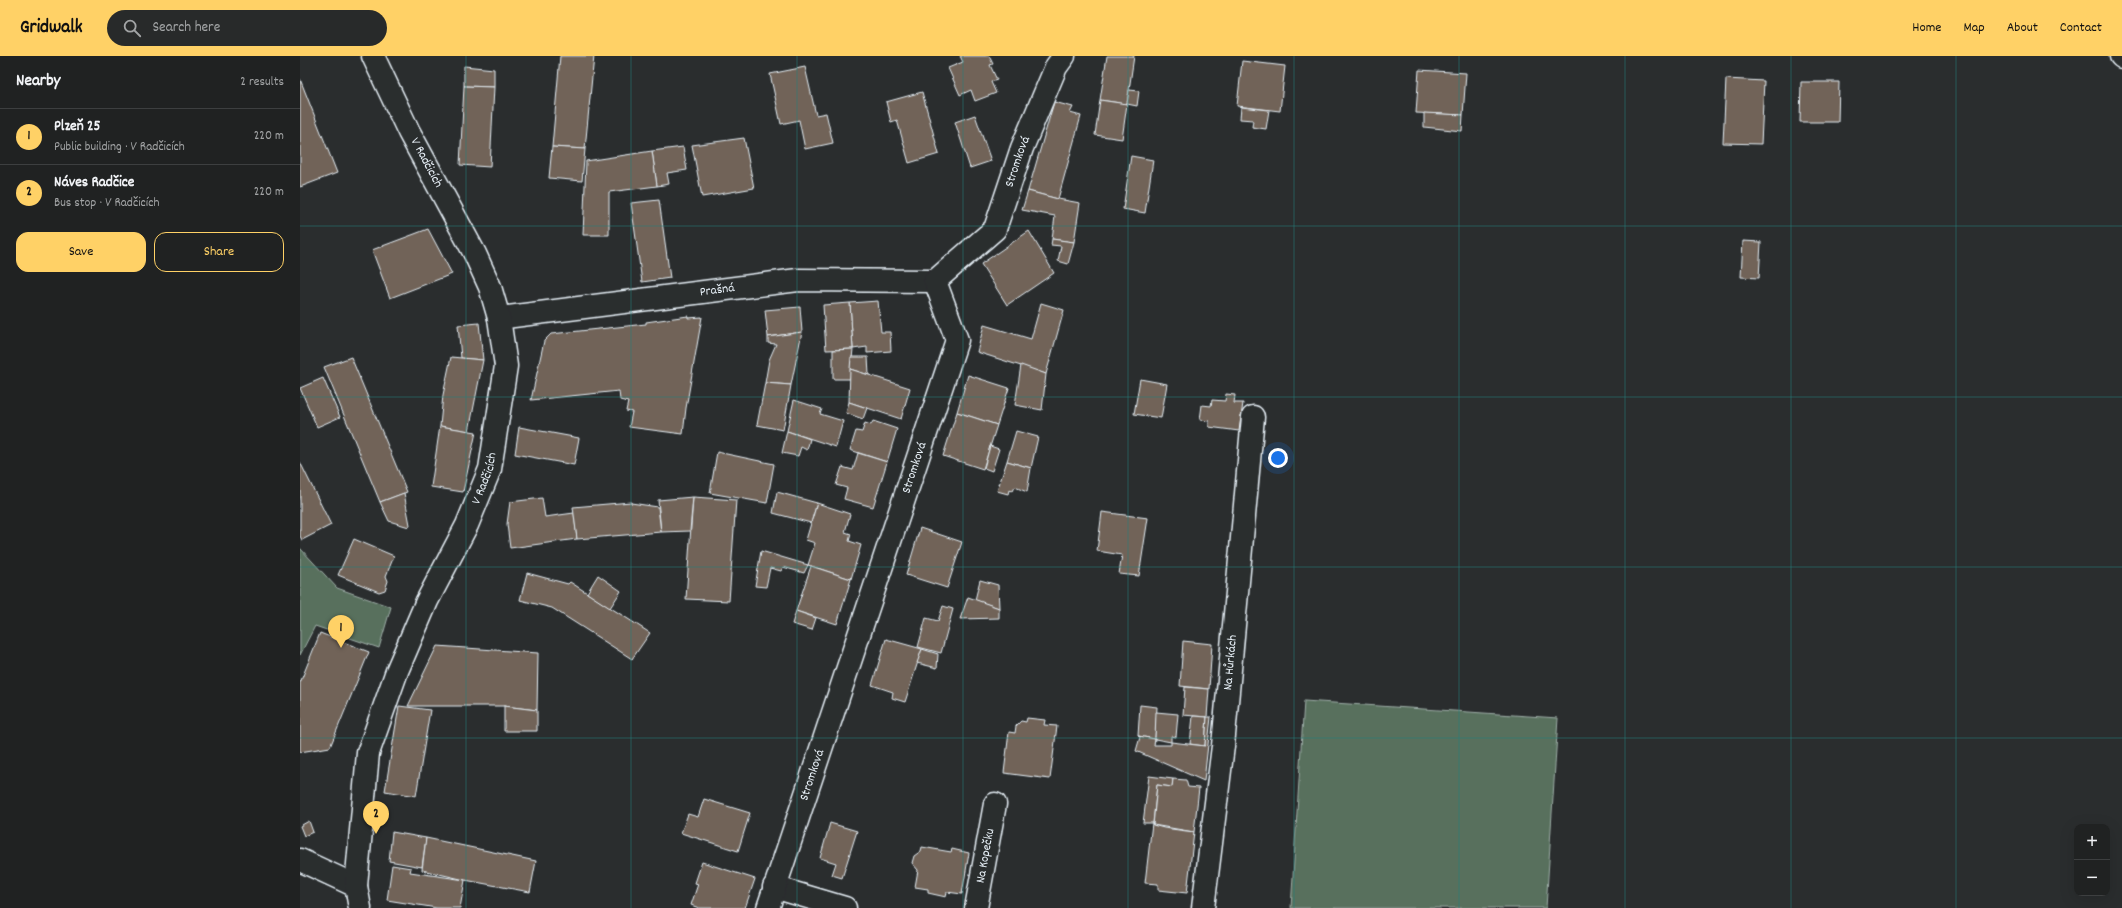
<!DOCTYPE html>
<html lang="en">
<head>
<meta charset="utf-8">
<style>
	body { margin:0; font-family:Dekko,sans-serif; background:#282a2a; color:#f1f3f6 }
	.controls { position:absolute; right:12px; bottom:12px; display:grid; overflow:hidden; border-radius:8px; box-shadow:0 4px 16px #0002 }
	.controls button { width:36px; height:36px; display:grid; place-items:center; padding:0; border:0; border-bottom:1px solid #3d3f40; background:#202222; color:#f1f3f6; font:20px sans-serif }
	.you { position:absolute; left:978px; top:402px; width:14px; height:14px; margin:-10px; border:3px solid #fff; border-radius:50%; background:#1a73e8; box-shadow:0 0 0 6px #1a73e833 }
	.badge { display:grid; place-items:center; width:26px; height:26px; border-radius:50%; background:#ffd166; color:#111; font-size:13px; font-weight:700 }
	.pin { position:absolute; translate:-50% -33px; filter:drop-shadow(0 1px 2px #0008) }
	.pin::after { content:''; position:absolute; top:21px; width:14px; height:12px; background:inherit; clip-path:polygon(0 0,100% 0,50% 100%) }
	.list { margin:0; padding:0; list-style:none }
	h2 { display:flex; justify-content:space-between; align-items:center; height:52px; margin:0; padding:0 16px; font-size:17px }
	h2 small { font-size:13px; font-weight:400; color:#a2a4a5 }
	.list li { display:grid; grid-template-columns:26px 1fr auto; gap:12px; align-items:center; box-sizing:border-box; height:56px; padding:0 16px; border-top:1px solid #3d3f40 }
	.list b { display:block; font-size:15px; white-space:nowrap }
	.list p { margin:0; font-size:13px; white-space:nowrap; color:#a2a4a5 }
	.list em { font-size:13px; font-style:normal; color:#a2a4a5 }
	.actions { display:flex; gap:8px; padding:12px 16px }
	.actions a { flex:1; padding:9px 0; border:1px solid #ffd166; border-radius:12px; text-align:center; font-size:14px; color:#ffd166 }
	.actions .main { background:#ffd166; color:#111 }
	.icon { flex:none; width:22px; height:22px; fill:none; stroke:currentColor; stroke-width:2; stroke-linecap:round; stroke-linejoin:round }
	.map { position:relative; flex:none; width:1822px; height:852px; overflow:hidden }
	header { display:flex; align-items:center; gap:24px; box-sizing:border-box; height:56px; padding:0 20px; background:#ffd166; color:#111 }
	header strong { font-size:19px }
	nav { display:flex; gap:22px; margin-inline-start:auto; font-size:14px }
	.search { width:280px; height:36px; background:#282a2a; display:flex; align-items:center; gap:10px; box-sizing:border-box; padding:0 14px; border-radius:22px; color:#a2a4a5; font-size:15px }
	main { display:flex }
	aside { flex:1; background:#202222 }
	.map>svg:first-child { display:block }
	.green { fill:#58705d; stroke:#a0b0aa }
	.building { fill:#716458; stroke:#e8f1f8 }
	.lines { fill:none; stroke-linecap:round; stroke-linejoin:round }
	.street-casing { stroke:#e8f1f8; stroke-width:25 }
	.secondary-casing { stroke:#e8f1f8; stroke-width:25 }
	.street { stroke:#2a2d2e; stroke-width:22 }
	.secondary { stroke:#2a2d2e; stroke-width:22 }
	.grid { fill:none; stroke:#25827c; stroke-width:1; stroke-opacity:0.55 }
	.labels { text-anchor:middle; dominant-baseline:central; stroke-width:3; stroke-linejoin:round; paint-order:stroke }
	.street-label { font-size:13px; fill:#e8f1f8; stroke:#2a2d2e }
</style>
</head>
<body>
<header>
<strong>Gridwalk</strong>
<div class="search"><svg class="icon" aria-label="search" viewBox="0 0 24 24"><circle cx="10" cy="10" r="6"/><path d="M15 15l6 6"/></svg>Search here</div>
<nav><a>Home</a><a>Map</a><a>About</a><a>Contact</a></nav>
</header>
<main>
<aside>
<h2>Nearby<small>2 results</small></h2>
<ul class="list">
<li><span class="badge">1</span><div><b>Plzeň 25</b><p>Public building · V Radčicích</p></div><em>220 m</em></li>
<li><span class="badge">2</span><div><b>Náves Radčice</b><p>Bus stop · V Radčicích</p></div><em>220 m</em></li>
</ul>
<div class="actions"><a class="main">Save</a><a>Share</a></div>
</aside>
<div class="map">
<svg width="1822" height="852" viewBox="0 0 1822 852">
	<rect width="100%" height="100%" fill="#2a2d2e"/>
	<filter id="ink" filterUnits="userSpaceOnUse"><feTurbulence type="fractalNoise" baseFrequency=".025" numOctaves="2"/><feDisplacementMap in="SourceGraphic" scale="8" xChannelSelector="R" yChannelSelector="G"/><feConvolveMatrix kernelMatrix="1 2 1 2 8 2 1 2 1" color-interpolation-filters="sRGB"/></filter>
	<g filter="url(#ink)">
		<g class="green">
			<polygon points="0,492 37,532 91,551 79,592 15,570 0,599"/>
			<polygon points="1004,645 1258,662 1246,852 991,852"/>
		</g>
		<g class="building">
			<polygon points="260,0 294,0 285,93 252,91"/>
			<polygon points="660,0 689,0 693,8 690,9 697,24 691,26 696,37 675,45 671,34 660,39 648,12 663,6"/>
			<polygon points="807,0 834,0 827,48 800,44"/>
			<polygon points="942,5 985,10 980,55 937,50"/>
			<polygon points="164,10 194,13 194,31 164,30"/>
			<polygon points="505,11 516,59 526,57 533,87 505,93 499,64 481,68 470,18"/>
			<polygon points="1119,14 1166,17 1163,59 1116,57"/>
			<polygon points="0,23 37,117 0,131"/>
			<polygon points="1426,23 1464,25 1461,88 1423,87"/>
			<polygon points="1501,26 1539,26 1538,66 1500,66"/>
			<polygon points="164,30 194,31 190,111 160,109"/>
			<polygon points="829,34 839,35 837,50 827,48"/>
			<polygon points="622,36 639,98 609,107 597,64 591,66 586,46"/>
			<polygon points="800,44 827,48 822,83 795,79"/>
			<polygon points="754,46 773,51 770,57 781,60 758,143 728,135"/>
			<polygon points="941,51 969,54 966,73 952,71 953,64 940,63"/>
			<polygon points="1124,57 1163,59 1162,75 1124,71"/>
			<polygon points="675,59 691,105 670,112 655,66"/>
			<polygon points="444,82 454,132 402,141 392,89"/>
			<polygon points="252,91 285,93 282,125 249,122"/>
			<polygon points="383,91 387,114 367,117 369,128 357,130 352,95"/>
			<polygon points="352,95 357,130 309,136 309,179 283,179 286,105"/>
			<polygon points="831,100 853,104 845,157 823,153"/>
			<polygon points="728,135 758,143 780,147 774,186 752,183 755,160 722,154"/>
			<polygon points="359,144 370,222 342,226 331,147"/>
			<polygon points="128,173 152,218 90,242 72,194"/>
			<polygon points="729,175 754,217 707,249 681,208"/>
			<polygon points="752,183 774,186 768,208 758,205 761,190 751,189"/>
			<polygon points="1443,185 1461,186 1459,222 1441,221"/>
			<polygon points="578,245 581,276 590,276 591,295 567,297 567,291 553,293 550,247"/>
			<polygon points="550,247 553,293 526,294 523,249"/>
			<polygon points="741,247 764,254 746,318 677,296 684,269 731,283"/>
			<polygon points="500,251 502,276 468,281 465,254"/>
			<polygon points="388,260 388,262 402,261 386,352 383,378 329,371 332,356 326,355 328,346 320,344 319,335 231,344 244,285 251,278 346,268 346,266"/>
			<polygon points="179,267 183,304 161,302 158,269"/>
			<polygon points="502,276 491,329 465,327 469,304 476,288 468,287 468,281"/>
			<polygon points="553,293 550,323 533,323 533,294"/>
			<polygon points="51,301 107,436 80,446 24,311"/>
			<polygon points="151,301 183,304 169,375 140,370 143,339"/>
			<polygon points="551,301 568,301 569,319 550,313"/>
			<polygon points="721,309 746,318 742,354 715,349"/>
			<polygon points="550,313 610,332 601,363 549,346"/>
			<polygon points="668,319 709,332 697,369 657,356"/>
			<polygon points="23,322 40,361 17,371 0,332"/>
			<polygon points="840,323 867,328 861,362 834,358"/>
			<polygon points="465,327 491,329 483,374 457,369"/>
			<polygon points="926,338 935,339 934,347 943,347 939,375 909,371 909,365 900,364 902,349 911,350 912,344 925,345"/>
			<polygon points="494,344 522,353 520,358 543,365 536,391 487,375"/>
			<polygon points="549,346 567,352 563,363 546,357"/>
			<polygon points="657,356 697,369 683,413 643,400"/>
			<polygon points="573,365 597,373 587,406 550,394 556,375 562,376 565,367 571,369"/>
			<polygon points="140,370 176,376 163,436 131,431"/>
			<polygon points="219,371 279,382 274,409 215,398"/>
			<polygon points="487,375 510,383 507,394 501,391 498,400 482,397"/>
			<polygon points="716,375 738,381 731,412 707,405"/>
			<polygon points="690,390 699,393 692,415 684,412"/>
			<polygon points="417,396 474,408 467,447 410,437"/>
			<polygon points="558,397 587,406 573,451 544,443 547,432 536,429 542,411 553,414"/>
			<polygon points="707,405 731,412 727,436 715,431 713,435 709,434 708,438 697,435"/>
			<polygon points="0,406 31,469 2,484 0,480"/>
			<polygon points="477,436 517,447 511,467 473,457"/>
			<polygon points="104,437 110,469 109,471 89,465 80,446"/>
			<polygon points="393,441 436,444 429,545 386,543"/>
			<polygon points="393,441 390,475 361,476 358,444"/>
			<polygon points="242,442 245,461 274,457 277,483 210,492 207,468 210,446"/>
			<polygon points="331,446 331,447 358,451 361,476 277,483 273,451"/>
			<polygon points="517,447 550,458 545,476 551,478 549,485 561,489 551,523 508,509 515,487 506,484"/>
			<polygon points="802,456 848,462 839,520 819,518 822,499 797,495"/>
			<polygon points="620,472 662,486 647,532 606,519"/>
			<polygon points="54,483 94,500 86,520 88,525 85,534 79,536 38,519"/>
			<polygon points="461,495 508,509 504,517 483,511 481,515 470,512 466,531 455,530"/>
			<polygon points="511,510 551,523 537,568 496,555"/>
			<polygon points="227,517 268,528 270,526 350,577 332,603 252,552 220,544"/>
			<polygon points="298,519 321,535 310,552 287,537"/>
			<polygon points="680,524 698,529 699,552 675,544"/>
			<polygon points="668,541 699,552 699,562 660,563"/>
			<polygon points="643,550 653,553 641,597 618,591 626,562 638,565"/>
			<polygon points="496,555 516,562 512,574 492,568"/>
			<polygon points="20,577 69,596 30,691 0,696 0,627"/>
			<polygon points="586,583 622,593 605,646 592,642 593,636 572,629"/>
			<polygon points="883,585 912,588 909,633 880,630"/>
			<polygon points="137,590 238,597 237,654 204,650 108,650"/>
			<polygon points="622,593 638,598 637,612 617,607"/>
			<polygon points="885,631 909,633 907,661 883,659"/>
			<polygon points="840,649 857,651 855,683 838,680"/>
			<polygon points="99,650 130,654 116,740 85,735"/>
			<polygon points="204,650 237,654 237,675 204,675"/>
			<polygon points="856,656 878,658 876,681 871,680 871,686 855,683"/>
			<polygon points="893,660 907,661 905,690 890,688"/>
			<polygon points="907,661 911,661 904,725 836,695 840,681 838,680 855,683 854,689 871,689 871,686 905,690"/>
			<polygon points="727,662 745,664 744,669 757,670 750,723 704,717 709,676 715,677 716,670 721,665 726,666"/>
			<polygon points="849,720 873,723 872,731 857,729 853,767 843,767"/>
			<polygon points="873,723 886,724 888,731 899,732 894,776 853,769 857,729 872,731"/>
			<polygon points="404,743 450,757 438,795 381,777 388,758 398,761"/>
			<polygon points="9,765 13,776 4,780 0,770"/>
			<polygon points="530,767 557,775 542,822 532,819 536,807 520,802"/>
			<polygon points="852,767 853,769 864,772 894,776 887,837 858,834 858,828 845,827"/>
			<polygon points="92,776 126,782 122,811 89,805"/>
			<polygon points="126,782 236,805 230,836 165,824 122,814"/>
			<polygon points="622,791 651,796 652,793 669,797 662,838 647,836 646,841 628,837 628,833 615,831 618,814 612,807 614,800 621,795"/>
			<polygon points="402,806 455,823 445,852 399,852 391,849 398,828 395,827"/>
			<polygon points="92,809 111,812 110,816 165,824 160,852 137,852 87,844"/>
		</g>
		<g class="lines">
			<g class="street-casing">
				<g id="street">
					<polyline points="1821,0 1822,1"/>
					<path id="s1" d="M199,262L498,224L635,225"/>
					<polyline points="0,804 56,830"/>
					<polyline points="474,831 545,852"/>
					<path id="s2" d="M468,852L657,284L635,225L695,173L722,92L756,11L764,0"/>
					<path id="s3" d="M676,852L695,748"/>
					<path id="s4" d="M903,852L923,690L953,361"/>
				</g>
			</g>
			<g class="secondary-casing">
				<g id="secondary">
					<path id="s5" d="M60,852L56,830L68,697L97,615L127,545L167,469L190,413L206,310L199,262L190,231L175,198L109,76L73,0"/>
				</g>
			</g>
			<use href="#street" class="street"/>
			<use href="#secondary" class="secondary"/>
		</g>
	</g>
	<path class="grid" d="M166,0V852M331,0V852M497,0V852M663,0V852M828,0V852M994,0V852M1159,0V852M1325,0V852M1491,0V852M1656,0V852M0,170H1822M0,341H1822M0,511H1822M0,682H1822"/>
	<g class="labels">
		<g class="street-label">
			<text stroke="none"><textPath href="#s2" startOffset="812">Stromková</textPath></text>
			<text transform="translate(126 107) rotate(62)">V Radčicích</text>
			<text stroke="none"><textPath href="#s1" startOffset="220">Prašná</textPath></text>
			<text stroke="none"><textPath href="#s2" startOffset="464">Stromková</textPath></text>
			<text stroke="none"><textPath href="#s5" startOffset="455">V Radčicích</textPath></text>
			<text stroke="none"><textPath href="#s4" startOffset="247">Na Hůrkách</textPath></text>
			<text stroke="none"><textPath href="#s2" startOffset="140">Stromková</textPath></text>
			<text stroke="none"><textPath href="#s3" startOffset="53">Na Kopečku</textPath></text>
		</g>
	</g>
</svg>
<div class="controls">
<button>+</button>
<button>−</button>
</div>
<div class="you"></div>
<div class="pin badge" style="left:41px;top:592px">1</div>
<div class="pin badge" style="left:76px;top:778px">2</div>
</div>
</main>
</body>
</html>
